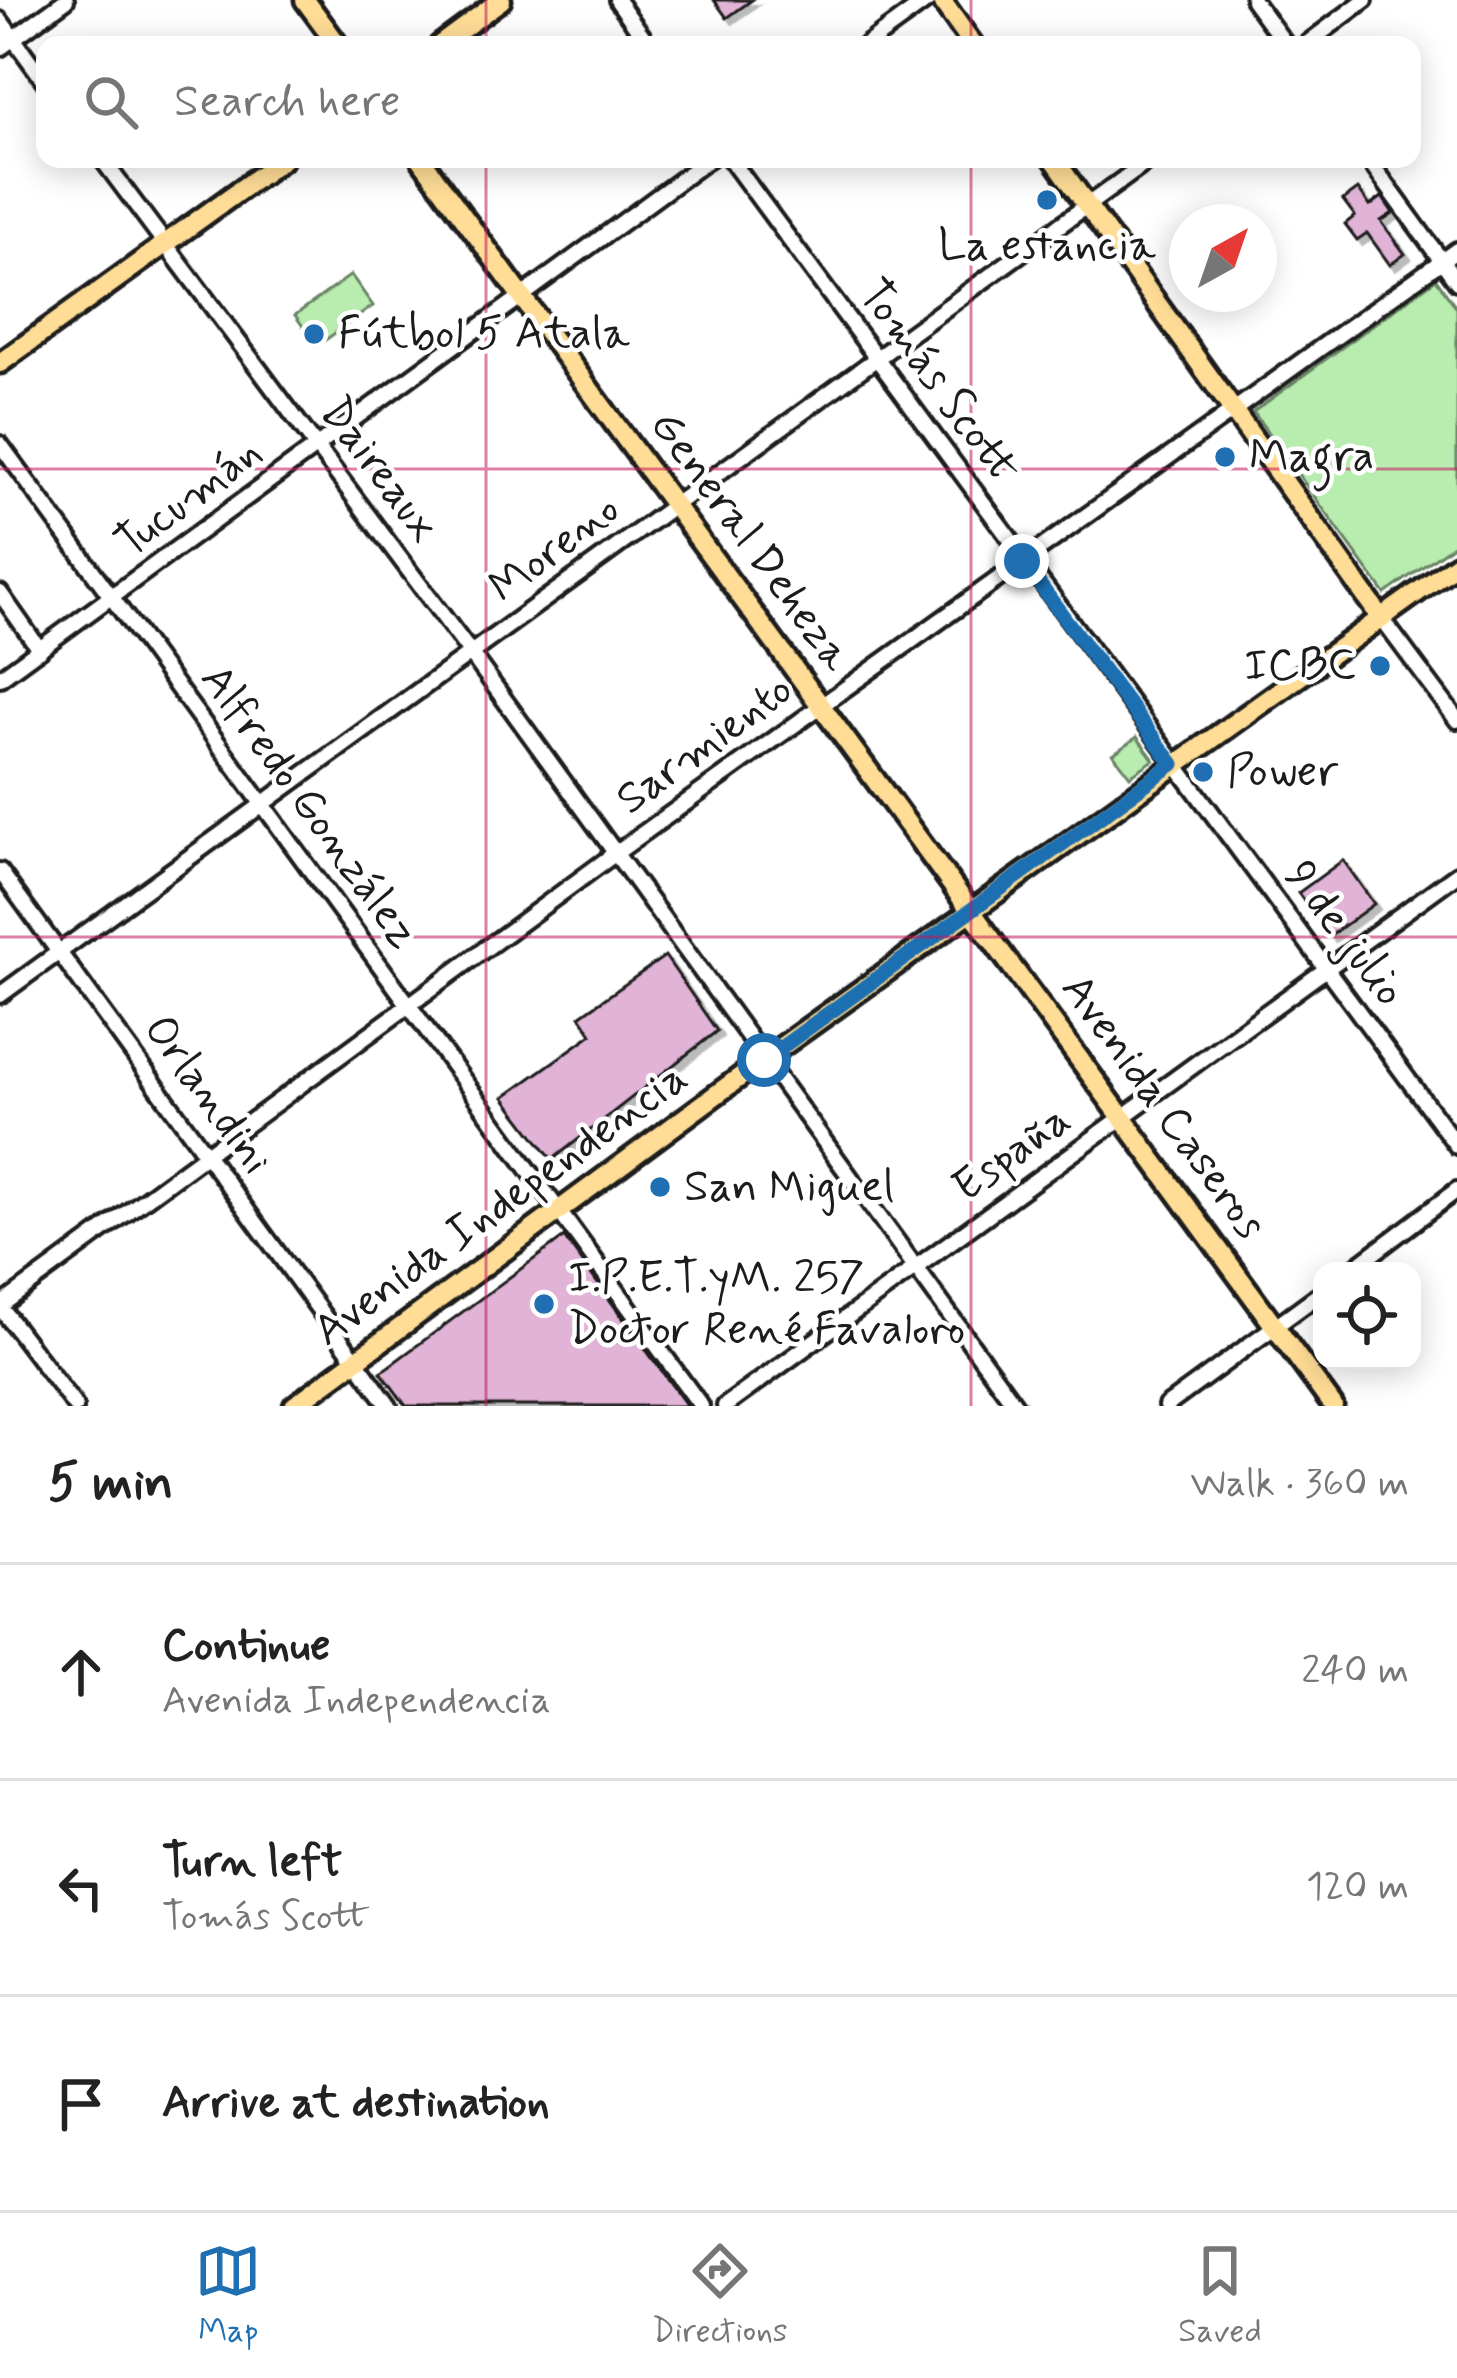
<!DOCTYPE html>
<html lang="en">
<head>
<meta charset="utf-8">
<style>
	body { margin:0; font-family:Mynerve,sans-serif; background:#f2f2f2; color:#222 }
	.controls { position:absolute; right:36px; bottom:36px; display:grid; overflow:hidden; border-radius:24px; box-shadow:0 6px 30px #0003 }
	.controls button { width:108px; height:108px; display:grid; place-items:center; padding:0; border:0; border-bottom:3px solid #e0e0e0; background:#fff; color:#222; font:60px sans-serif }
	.compass { position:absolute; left:1169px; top:204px; width:108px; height:108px; border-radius:50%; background:#fff; box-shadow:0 6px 30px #0003; rotate:40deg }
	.stop { position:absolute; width:36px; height:36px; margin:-27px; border:9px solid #1f6fb2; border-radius:50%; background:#fff }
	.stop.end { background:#1f6fb2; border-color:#fff; box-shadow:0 3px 12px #0008 }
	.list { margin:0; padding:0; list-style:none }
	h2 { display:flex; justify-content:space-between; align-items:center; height:156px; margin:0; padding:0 48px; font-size:51px }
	h2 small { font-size:39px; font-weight:400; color:#767676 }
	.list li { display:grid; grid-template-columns:78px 1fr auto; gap:36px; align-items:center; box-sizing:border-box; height:216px; padding:0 48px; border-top:3px solid #e0e0e0 }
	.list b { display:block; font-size:45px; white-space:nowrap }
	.list p { margin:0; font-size:39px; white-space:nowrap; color:#767676 }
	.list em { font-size:39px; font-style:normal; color:#767676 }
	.icon { flex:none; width:66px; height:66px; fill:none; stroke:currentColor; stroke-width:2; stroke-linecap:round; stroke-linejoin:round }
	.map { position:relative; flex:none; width:1457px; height:1406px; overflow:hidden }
	.search { position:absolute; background:#fff; box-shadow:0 6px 30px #0003; left:36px; right:36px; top:36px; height:132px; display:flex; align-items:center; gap:30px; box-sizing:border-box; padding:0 42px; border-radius:24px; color:#767676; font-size:45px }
	.sheet { height:804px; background:#fff }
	nav { display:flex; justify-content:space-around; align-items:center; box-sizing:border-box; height:168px; border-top:3px solid #e0e0e0; background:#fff; font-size:33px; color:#767676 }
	nav a { display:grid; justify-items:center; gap:6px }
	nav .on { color:#1f6fb2 }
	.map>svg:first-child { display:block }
	.green { fill:#b8edaf; stroke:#6a8466; stroke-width:3 }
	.building { fill:#e1b3d7; stroke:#1c1c1c; stroke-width:3; filter:url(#shadow) }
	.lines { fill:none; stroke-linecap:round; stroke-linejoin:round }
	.minor-casing { stroke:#1c1c1c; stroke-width:22 }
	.major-casing { stroke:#1c1c1c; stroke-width:27 }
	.minor { stroke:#fff; stroke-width:14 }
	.major { stroke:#ffdd96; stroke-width:18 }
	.route { stroke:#1f6fb2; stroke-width:15 }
	.grid { fill:none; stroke:#c2185b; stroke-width:3; stroke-opacity:0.55 }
	.poi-dot { fill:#1f6fb2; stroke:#fff; stroke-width:4.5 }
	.labels { text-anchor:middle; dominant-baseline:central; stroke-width:9; stroke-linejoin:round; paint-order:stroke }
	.poi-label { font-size:45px; fill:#1c1c1c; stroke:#fff; text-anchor:start }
	.street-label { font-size:45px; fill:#1c1c1c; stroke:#fff }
</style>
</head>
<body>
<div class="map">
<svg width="1457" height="1406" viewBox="0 0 1457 1406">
	<defs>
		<filter id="shadow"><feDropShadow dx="5.5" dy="5.5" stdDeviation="0" flood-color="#0004"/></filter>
	</defs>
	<rect width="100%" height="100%" fill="#fff"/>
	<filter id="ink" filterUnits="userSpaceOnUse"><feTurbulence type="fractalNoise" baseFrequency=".00833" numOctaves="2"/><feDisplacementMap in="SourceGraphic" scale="24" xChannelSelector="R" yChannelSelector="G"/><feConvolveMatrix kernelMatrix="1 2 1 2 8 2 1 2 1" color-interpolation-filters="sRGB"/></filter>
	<g filter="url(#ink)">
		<g class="green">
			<polygon points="351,275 373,306 317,346 295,315"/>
			<polygon points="1436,279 1457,308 1457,542 1385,594 1253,412"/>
			<polygon points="1137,737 1154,760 1130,776 1113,754"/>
		</g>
		<g class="building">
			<polygon points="714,0 752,0 727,18"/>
			<polygon points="1358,189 1370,206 1382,197 1393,213 1381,221 1405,254 1390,265 1367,233 1357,240 1345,224 1355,216 1343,200"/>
			<polygon points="1343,860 1374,904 1330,936 1298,893"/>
			<polygon points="665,956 717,1031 552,1160 504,1097 592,1034 580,1016"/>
			<polygon points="564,1237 687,1406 406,1406 381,1372"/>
		</g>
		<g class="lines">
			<g class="minor-casing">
				<g id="minor">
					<polyline points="617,0 649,45"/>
					<polyline points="1253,0 1286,45"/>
					<polyline points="0,20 45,82"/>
					<polyline points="866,45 928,0"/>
					<polyline points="1305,45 1365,0"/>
					<polyline points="0,48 66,0"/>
					<polyline points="102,159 472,655 1016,1406"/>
					<polyline points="730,159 1457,1146"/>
					<polyline points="1368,159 1457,282"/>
					<polyline points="0,444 701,1406"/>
					<polyline points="0,593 40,650"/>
					<polyline points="1382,619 1457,720"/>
					<polyline points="0,678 709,159"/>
					<polyline points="0,871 389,1406"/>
					<polyline points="0,995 1151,159"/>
					<polyline points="1350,1271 1457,1190"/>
					<polyline points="0,1306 613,855 1457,250"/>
					<polyline points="0,1307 75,1406"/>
					<polyline points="725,1406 1457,874"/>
					<polyline points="1166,1406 1322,1292"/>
				</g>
			</g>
			<g class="major-casing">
				<g id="major">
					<polyline points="305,0 338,45"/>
					<polyline points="941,0 973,45"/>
					<polyline points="440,45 501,0"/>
					<polyline points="421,159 1333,1406"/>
					<polyline points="1054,159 1382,619"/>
					<polyline points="0,363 283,159"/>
					<polyline points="294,1406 763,1060 1457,564"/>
				</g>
			</g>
			<use href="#minor" class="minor"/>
			<use href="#major" class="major"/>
		</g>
	</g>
	<g class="lines" filter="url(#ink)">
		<polyline class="route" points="764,1060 1173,764 1022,561"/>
	</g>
	<path class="grid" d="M486,0V45M971,0V45M486,159V1406M971,159V1406M0,469H1457M0,937H1457"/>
	<g class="poi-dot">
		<circle cx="1047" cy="200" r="12"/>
		<circle cx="314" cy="334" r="12"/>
		<circle cx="1225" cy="457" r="12"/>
		<circle cx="1380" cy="666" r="12"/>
		<circle cx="1203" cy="772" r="12"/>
		<circle cx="660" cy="1187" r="12"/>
		<circle cx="544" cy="1304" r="12"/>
	</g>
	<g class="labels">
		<g class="poi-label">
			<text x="1047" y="246" text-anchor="middle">La estancia</text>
			<text x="338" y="334">Fútbol 5 Atala</text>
			<text x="1249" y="457">Magra</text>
			<text x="1356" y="666" text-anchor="end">ICBC</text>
			<text x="1227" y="772">Power</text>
			<text x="684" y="1187">San Miguel</text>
			<text x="568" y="1278">I.P.E.T.yM. 257<tspan x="568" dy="52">Doctor René Favaloro</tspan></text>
		</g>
		<g class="street-label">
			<text transform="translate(938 382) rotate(54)">Tomás Scott</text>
			<text transform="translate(379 470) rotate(53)">Daireaux</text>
			<text transform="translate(189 498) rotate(-37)">Tucumán</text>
			<text transform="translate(750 541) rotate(54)">General Deheza</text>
			<text transform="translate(555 549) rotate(-37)">Moreno</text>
			<text transform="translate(705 745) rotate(-36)">Sarmiento</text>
			<text transform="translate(309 807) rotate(54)">Alfredo González</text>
			<text transform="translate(1344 934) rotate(53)">9 de julio</text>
			<text transform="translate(207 1095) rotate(54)">Orlandini</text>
			<text transform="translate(1163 1107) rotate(54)">Avenida Caseros</text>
			<text transform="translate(1012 1154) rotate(-36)">España</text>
			<text transform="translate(501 1205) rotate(-36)">Avenida Independencia</text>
		</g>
	</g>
</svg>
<div class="controls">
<button><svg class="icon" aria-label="locate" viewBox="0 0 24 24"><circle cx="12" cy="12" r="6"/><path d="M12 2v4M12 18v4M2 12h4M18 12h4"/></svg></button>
</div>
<svg class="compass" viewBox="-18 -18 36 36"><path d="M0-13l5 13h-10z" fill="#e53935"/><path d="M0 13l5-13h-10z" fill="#767676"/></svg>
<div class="stop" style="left:764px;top:1060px"></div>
<div class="stop end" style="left:1022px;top:561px"></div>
<div class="search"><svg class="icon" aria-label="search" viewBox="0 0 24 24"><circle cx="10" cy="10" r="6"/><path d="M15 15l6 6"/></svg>Search here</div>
</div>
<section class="sheet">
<h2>5 min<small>Walk · 360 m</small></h2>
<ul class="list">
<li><svg class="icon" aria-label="ahead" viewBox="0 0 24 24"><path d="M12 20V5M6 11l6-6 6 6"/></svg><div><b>Continue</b><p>Avenida Independencia</p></div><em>240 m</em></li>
<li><svg class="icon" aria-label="left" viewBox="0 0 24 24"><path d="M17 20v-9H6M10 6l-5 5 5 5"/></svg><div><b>Turn left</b><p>Tomás Scott</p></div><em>120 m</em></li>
<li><svg class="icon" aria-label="arrive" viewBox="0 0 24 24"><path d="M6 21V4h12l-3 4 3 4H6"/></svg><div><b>Arrive at destination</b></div></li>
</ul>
</section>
<nav>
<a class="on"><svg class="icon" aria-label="map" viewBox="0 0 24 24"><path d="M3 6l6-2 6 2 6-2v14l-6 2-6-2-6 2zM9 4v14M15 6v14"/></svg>Map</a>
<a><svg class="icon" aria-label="directions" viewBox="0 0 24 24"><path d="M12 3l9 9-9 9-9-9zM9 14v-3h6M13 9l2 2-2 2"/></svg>Directions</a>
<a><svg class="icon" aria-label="saved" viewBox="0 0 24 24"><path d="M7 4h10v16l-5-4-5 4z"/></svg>Saved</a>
</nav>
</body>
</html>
